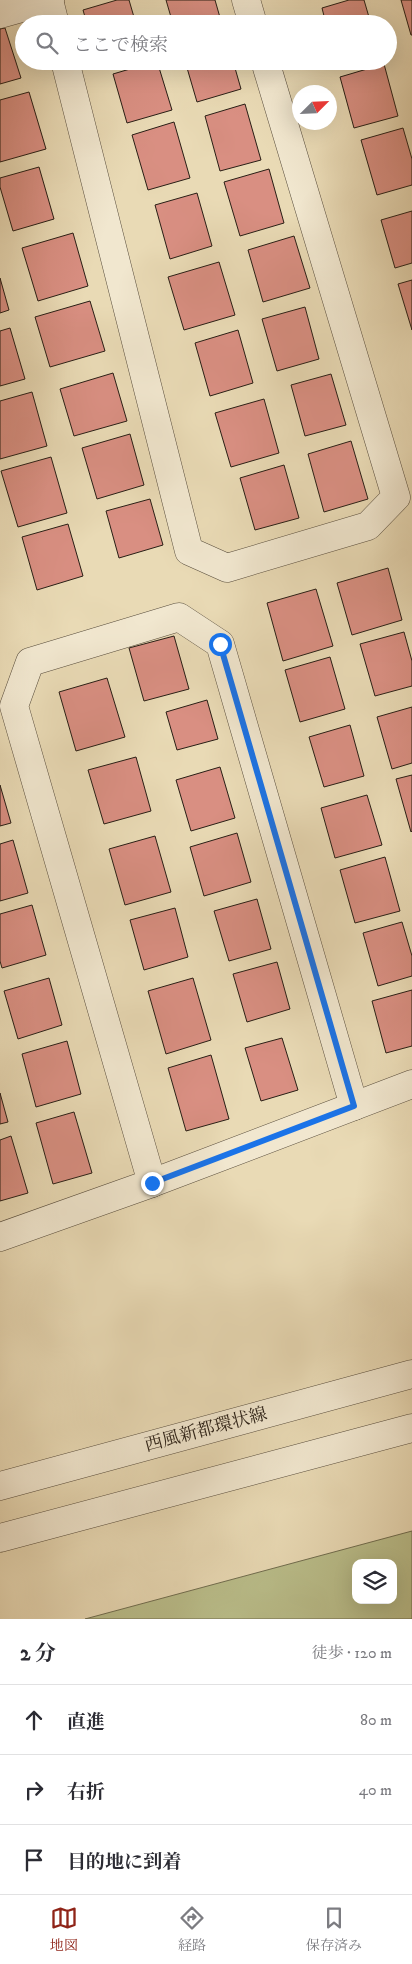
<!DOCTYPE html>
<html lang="ja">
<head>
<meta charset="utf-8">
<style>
	body { margin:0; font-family:"IM FELL DW Pica","Noto Serif JP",serif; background:#f2f2f3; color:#2b2b33 }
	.controls { position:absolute; right:15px; bottom:15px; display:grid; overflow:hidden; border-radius:10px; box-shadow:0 5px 20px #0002 }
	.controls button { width:45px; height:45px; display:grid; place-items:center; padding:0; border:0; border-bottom:1px solid #e1e1e2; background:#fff; color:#2b2b33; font:25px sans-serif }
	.compass { position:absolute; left:292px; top:85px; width:45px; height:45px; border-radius:50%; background:#fff; box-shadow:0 5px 20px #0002; rotate:66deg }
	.stop { position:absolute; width:15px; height:15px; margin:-11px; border:4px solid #1a73e8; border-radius:50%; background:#fff }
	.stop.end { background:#1a73e8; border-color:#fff; box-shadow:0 1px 5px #0008 }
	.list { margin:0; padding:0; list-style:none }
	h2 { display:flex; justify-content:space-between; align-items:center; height:65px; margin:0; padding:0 20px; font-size:21px }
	h2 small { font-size:16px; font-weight:400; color:#7c7c81 }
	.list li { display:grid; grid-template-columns:32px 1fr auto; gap:15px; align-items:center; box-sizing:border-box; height:70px; padding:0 20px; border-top:1px solid #e1e1e2 }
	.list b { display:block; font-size:19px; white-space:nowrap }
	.list em { font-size:16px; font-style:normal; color:#7c7c81 }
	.icon { flex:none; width:28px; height:28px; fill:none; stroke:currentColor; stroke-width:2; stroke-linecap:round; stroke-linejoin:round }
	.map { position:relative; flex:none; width:412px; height:1619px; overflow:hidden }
	.search { position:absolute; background:#fff; box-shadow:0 5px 20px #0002; left:15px; right:15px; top:15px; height:55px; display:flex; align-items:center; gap:12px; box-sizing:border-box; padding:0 18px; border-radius:28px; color:#7c7c81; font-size:19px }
	.sheet { height:275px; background:#fff }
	nav { display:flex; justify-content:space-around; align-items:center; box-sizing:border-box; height:70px; border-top:1px solid #e1e1e2; background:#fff; font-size:14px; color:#7c7c81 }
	nav a { display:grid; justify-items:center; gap:2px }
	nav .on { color:#8f2418 }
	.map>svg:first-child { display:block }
	.green { fill:#babe8b; stroke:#716e50; fill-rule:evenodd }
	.building { fill:#d98f82; stroke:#281e15 }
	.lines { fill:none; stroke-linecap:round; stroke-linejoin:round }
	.minor-casing { stroke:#584d3d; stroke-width:29 }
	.minor { stroke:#f1e7cf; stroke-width:28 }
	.route { stroke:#1a73e8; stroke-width:6 }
	.labels { text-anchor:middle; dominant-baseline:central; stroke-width:5; stroke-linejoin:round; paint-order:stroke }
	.street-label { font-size:18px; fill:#281e15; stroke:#f1e7cf }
</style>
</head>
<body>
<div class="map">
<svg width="412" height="1619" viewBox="0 0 412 1619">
	<rect width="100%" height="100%" fill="#e9dab5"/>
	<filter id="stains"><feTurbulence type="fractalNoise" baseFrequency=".004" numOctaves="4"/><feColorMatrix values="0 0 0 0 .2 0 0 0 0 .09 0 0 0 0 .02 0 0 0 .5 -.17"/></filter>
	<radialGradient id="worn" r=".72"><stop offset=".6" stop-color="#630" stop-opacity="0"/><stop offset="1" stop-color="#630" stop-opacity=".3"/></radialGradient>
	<path class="green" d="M412,1531V1619H85ZM356,1563H393V1600H356Z"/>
	<g class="building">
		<polygon points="117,0 129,0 136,24 87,24 83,10"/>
		<polygon points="166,0 215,0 221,21 213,24 173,24"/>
		<polygon points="349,0 364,0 371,24 326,24 322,8"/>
		<polygon points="401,0 412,0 412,35 411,35"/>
		<polygon points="5,28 21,78 0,84 0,29"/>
		<polygon points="157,61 172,110 127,123 113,74"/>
		<polygon points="185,61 233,61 241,89 197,102"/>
		<polygon points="384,64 398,116 354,128 340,77"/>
		<polygon points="29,92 46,149 0,162 0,100"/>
		<polygon points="245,104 261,160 220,171 205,116"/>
		<polygon points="174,122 190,178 148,190 132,135"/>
		<polygon points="403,128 412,159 412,185 377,195 361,140"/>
		<polygon points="39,167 54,219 13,231 0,187 0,178"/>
		<polygon points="269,169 284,223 240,236 224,182"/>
		<polygon points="197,193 212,246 170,259 155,205"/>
		<polygon points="412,211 412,263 395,268 381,220"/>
		<polygon points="73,233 88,286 38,301 22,248"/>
		<polygon points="294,236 310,288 263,302 248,250"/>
		<polygon points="219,262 235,315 184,330 168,277"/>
		<polygon points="0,278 9,310 0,313"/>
		<polygon points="412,280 412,330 398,284"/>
		<polygon points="90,301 105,351 50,367 35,317"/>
		<polygon points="305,307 319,359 277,371 262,319"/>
		<polygon points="10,328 25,379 0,386 0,331"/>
		<polygon points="238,330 253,383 210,396 195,343"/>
		<polygon points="113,373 127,421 74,436 60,389"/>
		<polygon points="331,374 346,425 305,436 291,385"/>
		<polygon points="32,392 47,446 0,459 0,401"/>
		<polygon points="264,399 279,453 231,467 215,413"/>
		<polygon points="130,434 144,485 97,499 82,448"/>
		<polygon points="351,441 368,499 324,512 308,454"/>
		<polygon points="51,457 67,513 18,527 1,471"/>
		<polygon points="284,465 299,518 255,530 240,478"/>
		<polygon points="150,499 163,545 119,558 106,511"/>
		<polygon points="68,524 83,576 37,590 22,537"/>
		<polygon points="388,568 402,620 352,635 337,583"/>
		<polygon points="316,589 333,646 283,661 267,603"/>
		<polygon points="404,632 412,661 412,686 375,696 360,644"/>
		<polygon points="174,636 189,689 144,701 129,648"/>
		<polygon points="330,657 345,709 300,722 285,670"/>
		<polygon points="107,678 125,737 76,751 59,692"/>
		<polygon points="207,700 218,739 177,750 166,712"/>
		<polygon points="412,707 412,763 392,769 377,717"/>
		<polygon points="350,725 364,776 324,787 309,737"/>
		<polygon points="136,757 151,811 104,824 88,770"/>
		<polygon points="220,767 235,818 191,831 176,780"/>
		<polygon points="412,775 412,831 411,832 396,779"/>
		<polygon points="0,785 11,823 0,826"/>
		<polygon points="367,795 382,845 335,858 321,808"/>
		<polygon points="237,833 251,882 204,896 190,847"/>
		<polygon points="155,836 171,892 125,905 109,849"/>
		<polygon points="13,840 28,893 0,901 0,844"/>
		<polygon points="385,857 400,911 355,923 340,870"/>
		<polygon points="257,899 271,949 229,961 214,911"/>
		<polygon points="32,905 46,955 2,968 0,961 0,914"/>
		<polygon points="175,908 188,957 144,970 130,920"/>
		<polygon points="402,922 412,956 412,976 378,986 363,933"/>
		<polygon points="277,962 290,1009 247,1022 233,974"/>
		<polygon points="49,978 62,1025 18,1039 4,991"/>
		<polygon points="193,978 211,1040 166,1054 148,991"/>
		<polygon points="412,990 412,1046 386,1053 372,1001"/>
		<polygon points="282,1038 298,1090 261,1101 245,1048"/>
		<polygon points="67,1041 81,1094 36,1107 22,1054"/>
		<polygon points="211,1055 229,1119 186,1131 168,1068"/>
		<polygon points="0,1093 8,1122 0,1124"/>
		<polygon points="74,1112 92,1173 53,1184 36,1123"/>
		<polygon points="11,1136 28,1193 0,1201 0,1140"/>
	</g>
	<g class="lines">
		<g class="minor-casing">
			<g id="minor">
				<polyline points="49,0 55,24"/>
				<polyline points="246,0 253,24"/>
				<polyline points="0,14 50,0"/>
				<polyline points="65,61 189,551 227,568 368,526 396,497 265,61"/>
				<polyline points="152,1183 14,706 30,662 179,617 220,644 354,1106"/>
				<polyline points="0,1237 152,1183 412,1084"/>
				<polyline points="0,1486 412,1374"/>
				<polyline points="0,1538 412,1428"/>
			</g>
		</g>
		<use href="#minor" class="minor"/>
	</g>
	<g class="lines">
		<polyline class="route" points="152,1183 354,1106 220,644"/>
	</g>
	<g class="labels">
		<g class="street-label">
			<text transform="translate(206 1430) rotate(-15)">西風新都環状線</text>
		</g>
	</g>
	<rect width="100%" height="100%" filter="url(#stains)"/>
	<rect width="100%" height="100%" fill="url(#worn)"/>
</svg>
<div class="controls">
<button><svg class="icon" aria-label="layers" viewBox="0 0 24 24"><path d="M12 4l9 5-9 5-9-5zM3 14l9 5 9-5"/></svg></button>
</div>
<svg class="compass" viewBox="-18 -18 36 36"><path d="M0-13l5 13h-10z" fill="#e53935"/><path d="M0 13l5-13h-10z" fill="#7c7c81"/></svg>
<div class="stop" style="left:220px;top:644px"></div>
<div class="stop end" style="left:152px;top:1183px"></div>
<div class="search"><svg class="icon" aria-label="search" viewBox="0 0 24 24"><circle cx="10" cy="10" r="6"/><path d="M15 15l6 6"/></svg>ここで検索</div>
</div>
<section class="sheet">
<h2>2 分<small>徒歩 · 120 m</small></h2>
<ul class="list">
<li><svg class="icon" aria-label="ahead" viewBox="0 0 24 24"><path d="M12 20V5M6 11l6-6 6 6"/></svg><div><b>直進</b></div><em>80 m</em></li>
<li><svg class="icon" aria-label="right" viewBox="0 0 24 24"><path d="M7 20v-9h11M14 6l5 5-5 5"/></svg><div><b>右折</b></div><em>40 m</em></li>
<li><svg class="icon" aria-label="arrive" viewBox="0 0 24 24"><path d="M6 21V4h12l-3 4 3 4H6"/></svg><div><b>目的地に到着</b></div></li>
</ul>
</section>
<nav>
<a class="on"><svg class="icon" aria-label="map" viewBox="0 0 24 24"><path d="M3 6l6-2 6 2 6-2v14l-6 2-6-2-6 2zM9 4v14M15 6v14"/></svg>地図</a>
<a><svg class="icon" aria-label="directions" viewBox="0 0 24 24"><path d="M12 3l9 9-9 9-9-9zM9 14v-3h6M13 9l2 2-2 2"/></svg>経路</a>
<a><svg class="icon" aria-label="saved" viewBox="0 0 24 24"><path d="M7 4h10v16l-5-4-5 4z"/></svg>保存済み</a>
</nav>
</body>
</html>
